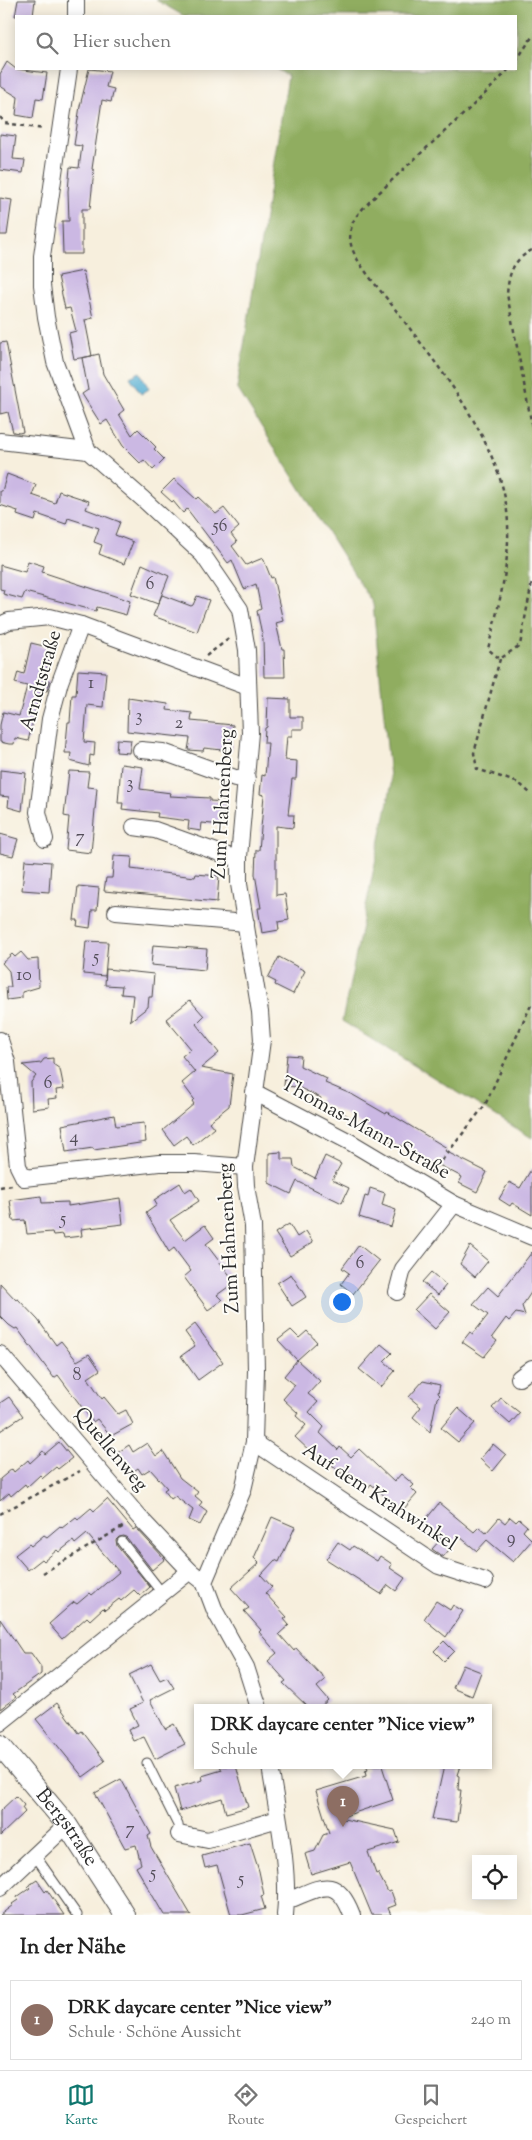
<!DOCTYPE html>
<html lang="de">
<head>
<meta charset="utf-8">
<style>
	body { margin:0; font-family:"Sorts Mill Goudy",serif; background:#f6f6f6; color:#222 }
	.controls { position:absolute; right:15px; bottom:15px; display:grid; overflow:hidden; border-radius:0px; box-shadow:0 2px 12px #0003 }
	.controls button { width:45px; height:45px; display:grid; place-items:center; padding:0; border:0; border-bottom:1px solid #e0e0e0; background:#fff; color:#222; font:25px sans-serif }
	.you { position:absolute; left:341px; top:1301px; width:18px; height:18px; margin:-12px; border:4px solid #fff; border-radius:50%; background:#1a73e8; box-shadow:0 0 0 8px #1a73e833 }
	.badge { display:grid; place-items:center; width:32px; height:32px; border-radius:50%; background:#0f766e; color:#fff; font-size:16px; font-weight:700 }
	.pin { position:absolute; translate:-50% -41px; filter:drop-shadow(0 1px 2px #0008) }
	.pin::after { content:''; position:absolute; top:26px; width:18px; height:15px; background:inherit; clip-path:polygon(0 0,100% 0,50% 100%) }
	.popup { position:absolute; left:194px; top:1704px; width:298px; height:65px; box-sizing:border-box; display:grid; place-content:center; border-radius:0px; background:#fff; filter:drop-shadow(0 1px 4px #0005); font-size:16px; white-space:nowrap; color:#767676 }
	.popup b { font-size:19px; color:#222 }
	.popup::after { content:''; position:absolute; left:50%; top:100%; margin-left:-10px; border:10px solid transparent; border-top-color:#fff }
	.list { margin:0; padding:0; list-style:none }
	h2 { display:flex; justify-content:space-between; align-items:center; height:65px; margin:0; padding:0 20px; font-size:21px }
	h2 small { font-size:16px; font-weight:400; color:#767676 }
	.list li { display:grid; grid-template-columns:32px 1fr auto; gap:15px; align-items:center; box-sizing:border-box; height:80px; margin:0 10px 10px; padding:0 10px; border:1px solid #e0e0e0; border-radius:0px }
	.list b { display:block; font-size:19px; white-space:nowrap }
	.list p { margin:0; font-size:16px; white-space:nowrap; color:#767676 }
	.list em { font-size:16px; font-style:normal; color:#767676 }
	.icon { flex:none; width:28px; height:28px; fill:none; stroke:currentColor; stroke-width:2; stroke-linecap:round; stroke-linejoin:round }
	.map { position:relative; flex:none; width:532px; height:1915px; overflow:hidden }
	.search { position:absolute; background:#fff; box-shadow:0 2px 12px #0003; left:15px; right:15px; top:15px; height:55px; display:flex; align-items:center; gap:12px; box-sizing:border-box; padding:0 18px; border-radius:0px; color:#767676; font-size:19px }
	.sheet { height:155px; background:#fff }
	nav { display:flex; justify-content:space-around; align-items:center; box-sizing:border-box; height:70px; border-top:1px solid #e0e0e0; background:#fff; font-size:14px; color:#767676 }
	nav a { display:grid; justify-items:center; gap:2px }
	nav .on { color:#0f766e }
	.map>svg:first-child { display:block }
	.forest { fill:#90ad60; stroke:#5e6c46 }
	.water { fill:#55aed2; stroke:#406c7e }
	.building { fill:#cbb8e3 }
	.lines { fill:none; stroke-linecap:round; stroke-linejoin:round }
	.service-casing { stroke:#4a4846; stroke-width:11 }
	.minor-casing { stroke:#4a4846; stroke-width:18 }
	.tertiary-casing { stroke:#4a4846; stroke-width:22 }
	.path { stroke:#4a4846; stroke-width:2.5; stroke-dasharray:4 4; stroke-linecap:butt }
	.service { stroke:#fff; stroke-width:9 }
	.minor { stroke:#fff; stroke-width:16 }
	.tertiary { stroke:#fff; stroke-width:20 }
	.labels { text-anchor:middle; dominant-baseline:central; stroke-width:4; stroke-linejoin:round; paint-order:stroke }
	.number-label { font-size:18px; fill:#534e59 }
	.street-label { font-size:20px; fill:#2b2b2b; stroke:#fdfcf7 }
</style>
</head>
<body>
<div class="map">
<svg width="532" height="1915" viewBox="0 0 532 1915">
	<rect width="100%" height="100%" fill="#fdfcf7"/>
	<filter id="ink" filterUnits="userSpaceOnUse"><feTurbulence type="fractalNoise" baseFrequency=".02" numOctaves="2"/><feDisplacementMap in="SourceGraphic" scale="10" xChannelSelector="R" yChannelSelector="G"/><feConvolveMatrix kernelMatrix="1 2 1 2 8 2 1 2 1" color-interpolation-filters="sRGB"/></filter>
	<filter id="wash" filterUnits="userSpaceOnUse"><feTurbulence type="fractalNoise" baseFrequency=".0096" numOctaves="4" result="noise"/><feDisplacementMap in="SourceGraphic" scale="20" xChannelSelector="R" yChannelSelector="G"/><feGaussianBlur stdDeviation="1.12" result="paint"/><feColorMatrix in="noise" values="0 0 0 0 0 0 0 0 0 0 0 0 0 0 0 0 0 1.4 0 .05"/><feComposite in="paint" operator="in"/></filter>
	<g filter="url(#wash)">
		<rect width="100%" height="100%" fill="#f7efdd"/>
		<polygon class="forest" points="156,0 532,0 532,1138 342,1021 391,787 373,604 237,388 288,76 276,69 516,69 516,16 184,16"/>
		<polygon class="water" points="140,372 149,389 141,394 130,377"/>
		<g id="blocks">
			<g class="building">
				<polygon points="18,0 35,0 33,16 15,16"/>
				<polygon points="7,62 16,69 47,73 43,99 36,98 33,118 16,115 18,97 0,86 0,74"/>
				<polygon points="89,69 110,71 106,87 114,89 111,102 102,100 92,169 94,170 90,209 82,209 82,254 63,254 62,221 69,221 68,191 70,167 79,168 82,146 74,145 80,106"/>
				<polygon points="0,134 16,136 13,159 25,160 23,173 0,170"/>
				<polygon points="0,198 12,200 7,235 0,235"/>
				<polygon points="83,271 93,318 85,320 92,356 74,359 69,333 76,331 70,308 65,309 58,276"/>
				<polygon points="6,342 23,432 19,433 13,432 8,412 0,414 0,343"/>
				<polygon points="99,354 103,374 124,410 119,414 132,435 138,429 156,447 154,449 164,459 153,470 144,460 140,463 123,446 107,420 101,424 82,394 88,390 82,358"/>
				<polygon points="7,474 36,485 32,495 55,503 59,491 89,501 86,509 120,522 115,535 133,542 124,564 99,554 102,545 94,542 99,528 68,518 66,524 37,514 35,521 17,515 18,511 0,505 0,491 2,491"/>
				<polygon points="174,479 196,499 198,497 216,514 224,508 239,527 231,534 237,542 232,546 246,565 263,558 271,578 273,577 283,621 276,623 282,649 284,649 285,677 264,677 263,639 257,611 261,609 256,584 244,589 232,560 228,563 187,509 183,513 173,501 172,502 161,492"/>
				<polygon points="28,561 44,566 42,572 130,601 126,615 97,607 96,611 25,592 22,599 3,594 4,590 0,589 0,565 25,572"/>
				<polygon points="142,564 169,576 158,604 131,594"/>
				<polygon points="162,595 191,606 193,605 197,596 209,600 197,632 153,616"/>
				<polygon points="31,643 52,648 44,680 50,681 47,691 41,690 28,741 15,738 14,744 9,744 0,742 0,725 3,712 19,716 27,686 15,683 18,672 24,674"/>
				<polygon points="78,670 106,672 103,707 87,705 84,742 95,743 94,756 90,755 89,766 70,761 71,753 65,753 68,722 70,722 72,695 76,695"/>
				<polygon points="128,698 168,704 167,710 192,713 191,721 233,725 231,751 204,748 203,751 188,750 190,738 127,731"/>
				<polygon points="268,698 290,699 290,717 303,717 303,729 292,729 292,736 287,736 285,760 297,761 296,779 292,779 288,815 294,815 293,828 276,826 276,895 285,894 289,920 278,922 279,930 262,933 258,908 261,908 255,874 256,850 259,850 264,795 260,794 262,775 265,776 268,743 264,743 265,728 267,727"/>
				<polygon points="117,739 131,740 129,753 116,752"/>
				<polygon points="121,764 143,767 140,789 171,793 170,796 210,798 210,801 226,802 222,825 202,823 201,831 188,829 189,821 157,817 158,813 122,809 123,803 118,803"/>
				<polygon points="0,770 26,773 22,811 8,807 9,797 0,796"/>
				<polygon points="69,771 89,772 87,787 97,788 91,853 66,850 69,817 64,816"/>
				<polygon points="0,834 18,839 13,856 0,853"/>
				<polygon points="114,856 132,857 131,869 195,877 196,874 219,876 217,902 104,891 106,878 112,878"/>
				<polygon points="25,860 51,862 49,892 22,890"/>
				<polygon points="78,886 99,888 97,910 92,910 90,928 77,926 78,920 74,920"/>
				<polygon points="86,941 108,942 105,976 83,974"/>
				<polygon points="153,945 207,949 205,970 151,965"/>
				<polygon points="21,952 28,960 38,959 39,987 22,992 22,998 7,1000 6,987 11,987 9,971 2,963 12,954 15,957"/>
				<polygon points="279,957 305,971 293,994 275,985 276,982 268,978"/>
				<polygon points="106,969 154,974 152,997 149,997 148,1007 130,1021 133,995 121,994 122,986 105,985"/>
				<polygon points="190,1000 204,1016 196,1024 219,1053 201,1068 233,1074 229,1106 209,1122 214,1128 193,1145 186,1136 174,1145 163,1130 194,1104 192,1101 194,1099 182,1083 195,1072 182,1056 191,1049 166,1019"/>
				<polygon points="287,1055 301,1056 300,1066 327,1079 325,1083 353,1095 386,1114 387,1112 447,1148 445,1151 487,1172 477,1192 459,1183 462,1177 437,1164 436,1167 400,1145 399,1147 343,1113 319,1102 321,1098 298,1087 284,1086"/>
				<polygon points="53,1058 53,1064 60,1069 64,1089 56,1090 57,1098 48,1099 49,1107 32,1109 31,1082 36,1076 23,1065 41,1063 44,1059"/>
				<polygon points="114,1115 116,1126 144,1123 146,1142 94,1150 93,1148 66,1152 62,1125"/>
				<polygon points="281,1152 281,1159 293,1159 294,1167 315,1178 325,1156 341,1164 332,1180 349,1188 342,1203 297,1181 291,1194 269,1183 269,1153"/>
				<polygon points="532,1168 532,1215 512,1203 510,1206 499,1199 509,1182 520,1188"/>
				<polygon points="180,1183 185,1192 191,1188 199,1201 170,1220 185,1240 205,1225 214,1238 206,1244 235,1282 217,1295 222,1300 208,1310 184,1277 191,1271 174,1248 169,1252 146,1213 157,1205 154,1200"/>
				<polygon points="370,1188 385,1193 382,1205 396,1210 391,1227 359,1217 365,1196 368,1197"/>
				<polygon points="41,1196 42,1203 68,1202 68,1206 120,1198 123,1224 81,1229 82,1236 64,1238 63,1234 53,1235 52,1232 27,1234 25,1220 13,1221 10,1200"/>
				<polygon points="289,1224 297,1237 306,1231 313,1242 290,1256 275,1233"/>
				<polygon points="359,1245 379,1261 353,1294 341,1284 349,1273 342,1268"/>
				<polygon points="470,1246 488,1261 475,1277 460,1264"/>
				<polygon points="532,1252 532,1291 522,1306 525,1315 516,1313 509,1321 506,1318 492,1337 497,1341 484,1357 462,1342 470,1332 473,1334 488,1315 473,1304 488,1287 498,1296"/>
				<polygon points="431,1272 446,1285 438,1295 422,1282"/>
				<polygon points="291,1274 306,1297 292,1306 277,1283"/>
				<polygon points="0,1283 16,1300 18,1299 38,1320 56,1345 61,1341 77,1361 89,1354 100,1370 88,1378 102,1399 104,1397 118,1414 126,1410 133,1424 111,1436 97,1419 93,1422 58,1375 54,1378 17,1328 15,1329 9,1325 0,1316"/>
				<polygon points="429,1294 450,1312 435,1329 414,1310"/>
				<polygon points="195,1324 223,1362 198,1380 181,1356 195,1346 185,1332"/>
				<polygon points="291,1330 299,1338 307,1331 317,1342 297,1360 320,1381 308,1394 318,1402 309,1412 324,1427 320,1433 338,1450 340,1447 351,1457 359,1449 394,1482 401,1474 414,1485 411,1488 417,1494 402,1511 371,1484 368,1488 346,1469 342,1474 332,1465 329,1469 295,1437 306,1425 296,1416 298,1413 283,1399 295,1385 284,1376 297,1360 278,1340"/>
				<polygon points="381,1344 392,1353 384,1361 395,1371 381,1387 359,1369"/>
				<polygon points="423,1381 440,1385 438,1393 440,1395 437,1398 430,1432 413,1417 421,1407 409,1397"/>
				<polygon points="9,1397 23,1416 0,1431 0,1403"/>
				<polygon points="501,1398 520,1413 510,1424 492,1408"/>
				<polygon points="458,1408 475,1423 458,1442 441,1428"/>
				<polygon points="59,1442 72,1458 58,1469 56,1467 43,1478 40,1475 27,1487 25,1484 11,1496 9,1493 0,1501 0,1479 12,1469 14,1472 28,1460 30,1463 43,1451 45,1454"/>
				<polygon points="147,1443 156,1456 163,1451 180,1478 198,1492 195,1496 202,1502 199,1506 207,1512 200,1525 189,1520 193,1510 175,1496 171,1499 164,1490 167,1488 150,1469 142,1474 138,1468 131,1473 117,1453 129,1445 133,1452"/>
				<polygon points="493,1444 506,1455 493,1471 480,1459"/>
				<polygon points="107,1499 133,1530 136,1528 165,1559 152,1570 127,1538 124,1536 119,1537 116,1540 117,1546 150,1587 140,1596 134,1590 121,1601 119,1599 105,1610 103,1608 90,1620 87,1617 62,1639 49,1624 74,1602 77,1604 90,1593 92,1595 119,1572 87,1534 75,1544 73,1541 59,1552 57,1550 44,1561 42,1559 28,1570 15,1555 29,1544 31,1546 44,1535 47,1537 60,1526 62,1528 76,1517 78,1519 91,1508 94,1511"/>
				<polygon points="439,1503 474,1532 479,1527 486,1533 499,1518 505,1523 510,1517 516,1522 519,1519 527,1526 523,1531 532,1540 513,1562 487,1540 477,1551 460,1537 443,1557 432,1549 441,1539 423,1523"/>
				<polygon points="272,1517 295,1527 279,1562 275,1560 261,1575 272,1587 265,1593 287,1617 284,1619 289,1625 279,1634 294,1651 296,1648 319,1673 321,1673 325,1680 317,1687 328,1700 319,1708 309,1708 283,1683 286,1681 268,1661 277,1653 259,1632 261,1630 244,1611 249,1608 231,1588 259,1563 254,1558"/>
				<polygon points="338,1542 350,1550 353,1546 377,1561 380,1556 392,1564 390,1568 405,1578 396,1591 388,1585 381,1594 326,1559"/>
				<polygon points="436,1601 450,1610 453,1605 463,1611 446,1637 424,1619"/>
				<polygon points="0,1619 23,1653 31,1653 41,1667 41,1674 13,1694 16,1697 0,1709"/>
				<polygon points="444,1641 454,1651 444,1661 434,1651"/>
				<polygon points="151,1664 160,1680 167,1677 174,1688 150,1700 165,1729 174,1724 185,1744 155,1759 144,1737 133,1741 128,1730 138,1725 130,1709 143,1703 129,1675"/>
				<polygon points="463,1665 481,1672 472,1696 453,1688"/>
				<polygon points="57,1703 79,1733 82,1731 105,1761 83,1777 36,1719"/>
				<polygon points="220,1766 236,1766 248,1807 226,1813 222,1798 180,1811 174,1788 203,1780 202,1776 222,1770"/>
				<polygon points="366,1766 382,1766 393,1800 339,1818 395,1830 399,1842 368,1852 376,1874 378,1873 388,1892 391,1891 396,1905 388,1908 391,1915 372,1915 350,1862 311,1874 305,1854 315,1851 323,1835 329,1833 316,1791 366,1776 365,1771 368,1770"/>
				<polygon points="444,1766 460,1766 457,1775 459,1776 458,1790 461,1790 457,1822 432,1819"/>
				<polygon points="121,1779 151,1834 148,1836 151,1847 191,1915 164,1915 136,1867 141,1864 136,1845 125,1848 95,1793"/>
				<polygon points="16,1796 24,1805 22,1808 25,1812 0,1836 0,1811"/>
				<polygon points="250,1843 259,1871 264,1895 261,1896 265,1909 242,1915 231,1915 217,1865 205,1868 202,1856"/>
				<polygon points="37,1880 45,1892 47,1890 64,1915 0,1915 13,1905 12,1904 18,1900 17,1897 30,1888 28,1886"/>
			</g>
		</g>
	</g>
	<g filter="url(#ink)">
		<use href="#blocks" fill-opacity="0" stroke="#4a4846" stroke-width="1"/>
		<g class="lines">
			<g class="service-casing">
				<g id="service">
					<polyline points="122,1542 162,1593"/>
					<polyline points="147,1763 178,1825 179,1834"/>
					<polyline points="34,1854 77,1915"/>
				</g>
			</g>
			<g class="minor-casing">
				<g id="minor">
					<polyline points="76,0 76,16"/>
					<polyline points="69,69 42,256 42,285 46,317 55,362 88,451 143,499 203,555 240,609 247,650 250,733 239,857 239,884 260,1012 262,1040 245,1167 246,1186 253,1226 256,1370 254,1442 243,1490 204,1582 215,1611 246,1667 259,1708"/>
					<polyline points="0,441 88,451"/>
					<polyline points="0,625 9,621 50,617 81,625 248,687"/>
					<polyline points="141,750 163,752 235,778 247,779"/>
					<polyline points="134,827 155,830 228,856 239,857"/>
					<polyline points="45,839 38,812 50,719 60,682 81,625"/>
					<polyline points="116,912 246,923"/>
					<polyline points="0,1040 7,1062 18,1166 24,1178 159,1163 194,1163 245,1167"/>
					<polyline points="254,1092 350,1142 454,1204 532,1237"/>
					<polyline points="397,1292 403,1269 454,1204"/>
					<polyline points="0,1354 139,1517 190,1571 204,1582"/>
					<polyline points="519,1378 532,1368"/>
					<polyline points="254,1442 439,1566 485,1581"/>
					<polyline points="0,1723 190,1571"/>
					<path d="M270,1766C277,1812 290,1869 285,1915"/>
					<polyline points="179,1834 208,1840 278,1819"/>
					<polyline points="0,1888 67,1825"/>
					<path d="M287,1901C320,1888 336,1873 352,1915"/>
				</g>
			</g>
			<g class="tertiary-casing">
				<g id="tertiary">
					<path id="s1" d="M0,1745L67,1825L125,1915"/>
				</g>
			</g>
			<g class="path">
				<polyline points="516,61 532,37"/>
				<path d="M509,69C470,111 427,146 386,186C377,195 358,211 353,222C350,230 349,240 352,248C358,266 383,293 395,309C435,362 481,418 501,482C518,538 501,595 488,649L500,659L520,645L532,582"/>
				<polyline points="0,117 5,123 44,129"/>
				<path d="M532,250C512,261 509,273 507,294L532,426"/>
				<polyline points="206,656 230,638"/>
				<polyline points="500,659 474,753 477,769 519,783 532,795"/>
				<polyline points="432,1173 485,1105 532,1003"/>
				<polyline points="0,1187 12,1185"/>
				<polyline points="0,1514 80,1471"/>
				<polyline points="43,1573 126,1525"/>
			</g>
			<use href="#service" class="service"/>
			<use href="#minor" class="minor"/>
			<use href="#tertiary" class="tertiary"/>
		</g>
	</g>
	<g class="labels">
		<g class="number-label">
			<text x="220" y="527">56</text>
			<text x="150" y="585">6</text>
			<text x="91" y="684">1</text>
			<text x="139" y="717">3</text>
			<text x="179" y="724">2</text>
			<text x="130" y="784">3</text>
			<text x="80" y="838">7</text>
			<text x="96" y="958">5</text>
			<text x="24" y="976">10</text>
			<text x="48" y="1084">6</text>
			<text x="74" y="1138">4</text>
			<text x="63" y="1220">5</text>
			<text x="360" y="1264">6</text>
			<text x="77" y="1376">8</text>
			<text x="511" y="1539">9</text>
			<text x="130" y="1830">7</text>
			<text x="153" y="1874">5</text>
			<text x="241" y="1880">5</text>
		</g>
		<g class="street-label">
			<text transform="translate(42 681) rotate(-74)">Arndtstraße</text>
			<text transform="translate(224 804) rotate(-87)">Zum Hahnenberg</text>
			<text transform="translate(365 1129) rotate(29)">Thomas-Mann-Straße</text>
			<text transform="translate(230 1238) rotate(-93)">Zum Hahnenberg</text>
			<text transform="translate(110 1450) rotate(50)">Quellenweg</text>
			<text transform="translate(379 1498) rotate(33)">Auf dem Krahwinkel</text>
			<text stroke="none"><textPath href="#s1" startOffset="106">Bergstraße</textPath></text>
		</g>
	</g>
</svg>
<div class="controls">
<button><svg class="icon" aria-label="locate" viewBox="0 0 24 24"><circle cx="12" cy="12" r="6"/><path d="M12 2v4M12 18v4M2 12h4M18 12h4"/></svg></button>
</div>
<div class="you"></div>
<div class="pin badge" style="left:343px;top:1827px;background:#8d6e63">1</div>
<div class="popup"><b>DRK daycare center &quot;Nice view&quot;</b>Schule</div>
<div class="search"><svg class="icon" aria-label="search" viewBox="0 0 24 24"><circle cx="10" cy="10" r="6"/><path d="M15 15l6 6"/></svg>Hier suchen</div>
</div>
<section class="sheet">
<h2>In der Nähe<small></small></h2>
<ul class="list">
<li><span class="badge" style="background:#8d6e63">1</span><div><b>DRK daycare center &quot;Nice view&quot;</b><p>Schule · Schöne Aussicht</p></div><em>240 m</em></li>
</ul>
</section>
<nav>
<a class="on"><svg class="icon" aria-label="map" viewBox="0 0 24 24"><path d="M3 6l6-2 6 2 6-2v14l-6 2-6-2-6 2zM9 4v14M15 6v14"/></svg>Karte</a>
<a><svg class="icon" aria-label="directions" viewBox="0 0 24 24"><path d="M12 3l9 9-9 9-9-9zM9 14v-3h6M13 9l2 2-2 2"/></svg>Route</a>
<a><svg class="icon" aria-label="saved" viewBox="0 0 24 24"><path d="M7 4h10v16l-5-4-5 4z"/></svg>Gespeichert</a>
</nav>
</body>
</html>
